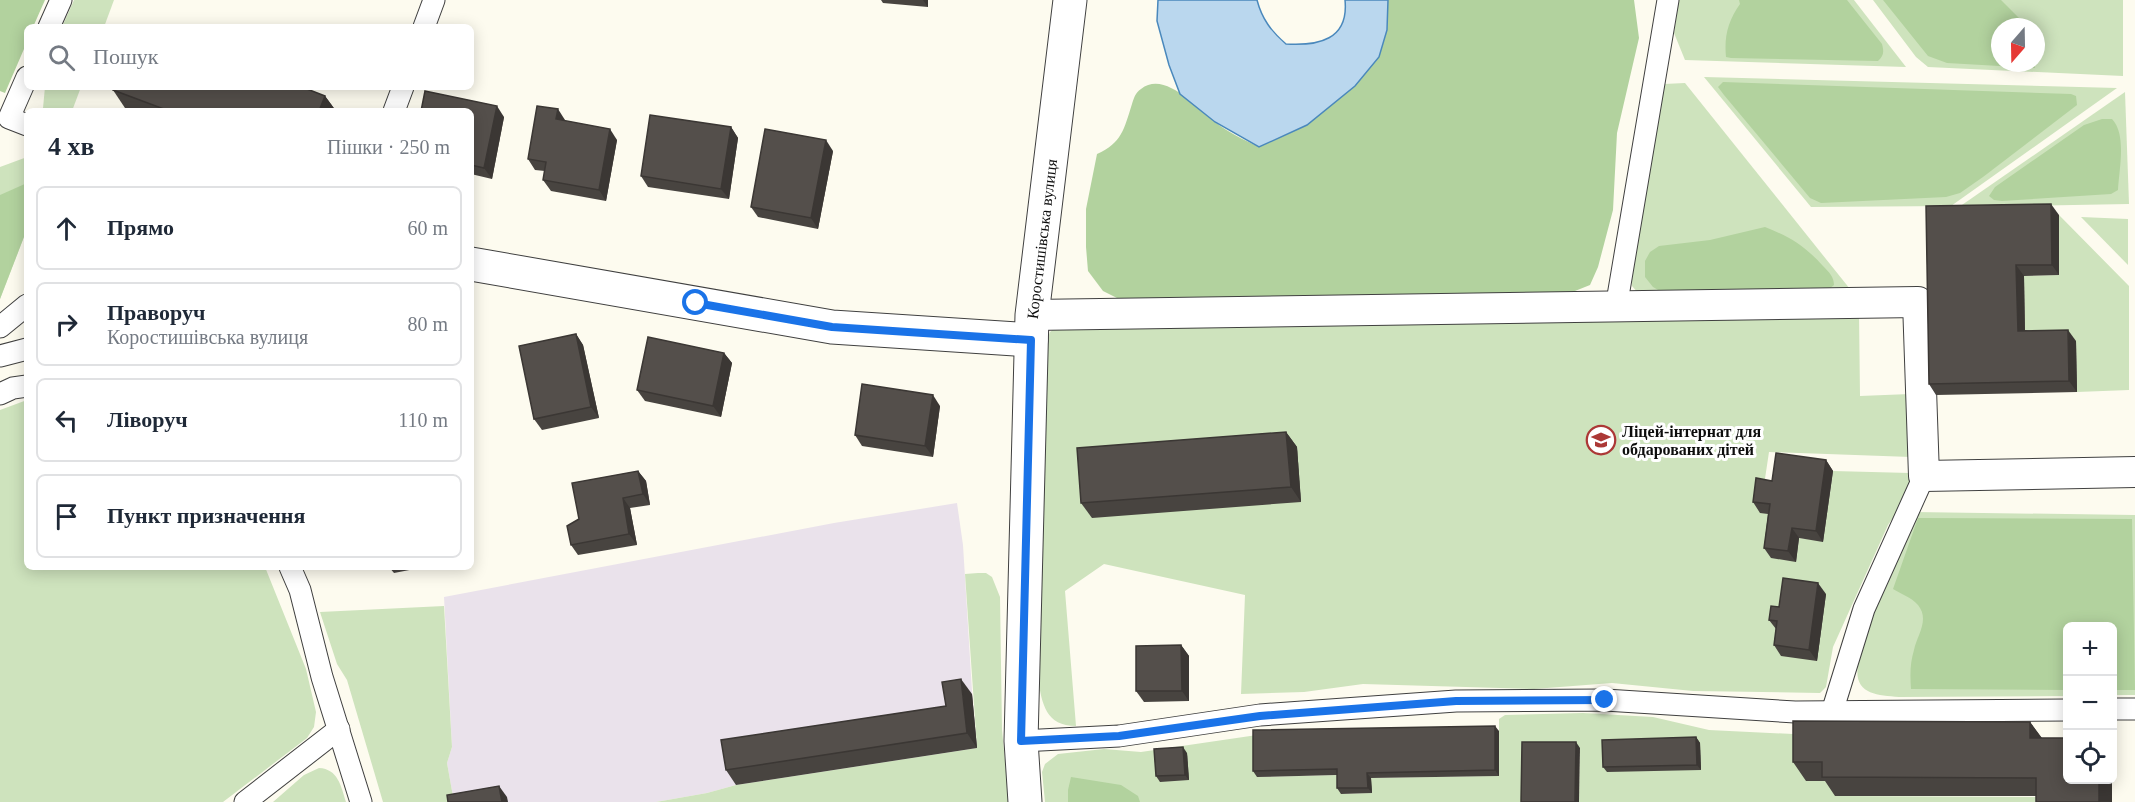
<!DOCTYPE html>
<html lang="uk">
<head>
<meta charset="utf-8">
<style>
	body { margin:0; font-family:Georgia,serif; background:#f6f6f7; color:#1f2937 }
	.controls { position:absolute; right:18px; bottom:18px; display:grid; overflow:hidden; border-radius:9px; box-shadow:0 3px 15px #0003 }
	.controls button { width:54px; height:54px; display:grid; place-items:center; padding:0; border:0; border-bottom:2px solid #e0e1e3; background:#fff; color:#1f2937; font:30px sans-serif }
	.compass { position:absolute; left:1991px; top:18px; width:54px; height:54px; border-radius:50%; background:#fff; box-shadow:0 3px 15px #0003; rotate:200deg }
	.stop { position:absolute; width:18px; height:18px; margin:-14px; border:4px solid #1a73e8; border-radius:50%; background:#fff }
	.stop.end { background:#1a73e8; border-color:#fff; box-shadow:0 2px 6px #0008 }
	.list { margin:0; padding:0; list-style:none }
	h2 { display:flex; justify-content:space-between; align-items:center; height:78px; margin:0; padding:0 24px; font-size:26px }
	h2 small { font-size:20px; font-weight:400; color:#747a83 }
	.list li { display:grid; grid-template-columns:39px 1fr auto; gap:18px; align-items:center; box-sizing:border-box; height:84px; margin:0 12px 12px; padding:0 12px; border:2px solid #e0e1e3; border-radius:9px }
	.list b { display:block; font-size:22px; white-space:nowrap }
	.list p { margin:0; font-size:20px; white-space:nowrap; color:#747a83 }
	.list em { font-size:20px; font-style:normal; color:#747a83 }
	.icon { flex:none; width:33px; height:33px; fill:none; stroke:currentColor; stroke-width:2; stroke-linecap:round; stroke-linejoin:round }
	.map { position:relative; flex:none; width:2135px; height:802px; overflow:hidden }
	.search { position:absolute; background:#fff; box-shadow:0 3px 15px #0003; left:24px; top:24px; width:450px; height:66px; display:flex; align-items:center; gap:15px; box-sizing:border-box; padding:0 21px; border-radius:9px; color:#747a83; font-size:22px }
	.panel { position:absolute; background:#fff; box-shadow:0 3px 15px #0003; left:24px; top:108px; width:450px; height:462px; border-radius:9px }
	.map>svg:first-child { display:block }
	.industrial { fill:#eae2eb }
	.green { fill:#cee3bd; fill-rule:evenodd }
	.forest { fill:#b2d29e }
	.water { fill:#bad7ee; stroke:#4a88bc; stroke-width:1.5 }
	.lines { fill:none; stroke-linecap:round; stroke-linejoin:round }
	.service-casing { stroke:#404040; stroke-width:23 }
	.pedestrian-casing { stroke:#404040; stroke-width:32 }
	.minor-casing { stroke:#404040; stroke-width:35 }
	.service { stroke:#fff; stroke-width:21 }
	.pedestrian { stroke:#fff; stroke-width:30 }
	.minor { stroke:#fff; stroke-width:33 }
	.wall { fill:#484440 }
	.shaded-wall { fill:#3b3734 }
	.building { fill:#544f4b; stroke:#3b3734; stroke-width:1.5 }
	.route { stroke:#1a73e8; stroke-width:8 }
	.labels { text-anchor:middle; dominant-baseline:central; stroke-width:6; stroke-linejoin:round; paint-order:stroke }
	.street-label { font-size:16px; fill:#0d0d0d; stroke:#fff }
	.poi-label { font-size:16px; font-weight:bold; fill:#0d0d0d; stroke:#fff; text-anchor:start }
</style>
</head>
<body>
<div class="map">
<svg width="2135" height="802" viewBox="0 0 2135 802">
	<rect width="100%" height="100%" fill="#fdfbef"/>
	<polygon class="industrial" points="957,503 963,545 972,691 977,748 736,785 707,793 656,802 454,802 447,763 452,747 444,597 834,523"/>
	<g class="green">
		<polygon points="74,0 114,0 104,27 62,27"/>
		<polygon points="1679,0 1854,0 1906,67 1685,60 1674,33"/>
		<path d="M1873,0H2123V76L1928,67L1916,57ZM2000,27H2036V63H2000Z"/>
		<polygon points="1704,77 2117,88 1951,206 1811,207"/>
		<polygon points="1685,83 1854,294 1639,294 1632,286 1632,279 1664,84"/>
		<polygon points="45,87 81,87 72,111 50,111 43,108"/>
		<polygon points="2125,92 2129,204 1959,207"/>
		<polygon points="27,157 27,229 0,299 0,167"/>
		<polygon points="2059,215 2129,286 2129,390 2077,392 2076,341 2025,341 2024,276 2059,275"/>
		<polygon points="2081,217 2128,219 2128,265"/>
		<path d="M1859,313L1860,396L1910,394L1911,457L1769,452L1760,512L1777,515L1796,562L1799,538L1823,541L1833,471L1910,473C1911,493 1899,509 1888,525L1833,647L1826,687L1820,693L1693,691L1612,683L1534,689L1363,684L1304,692L1241,694L1245,595L1104,564L1065,591L1076,726C1046,726 1042,704 1038,679L1047,340L1050,332L1056,327Z"/>
		<polygon points="27,400 27,567 265,567 306,669 316,712 314,727 307,738 223,802 0,802 0,410"/>
		<path d="M1914,512L2135,515V695H2113L2112,626H2068L2067,696L1899,697C1876,695 1853,694 1858,664L1874,610L1888,583Z"/>
		<polygon points="978,573 986,573 992,577 1000,597 1002,730 1009,802 656,802 707,793 736,785 977,748 965,574"/>
		<polygon points="444,606 452,747 447,763 454,802 383,802 347,680 337,664 320,612"/>
		<polygon points="1583,713 1653,717 1709,730 1793,734 1835,781 1836,796 2049,797 2049,802 1579,802 1580,748 1525,802 1045,802 1042,772 1045,764 1058,754 1104,749 1141,752 1257,735 1257,777 1341,775 1341,794 1371,793 1371,778 1499,776 1499,719 1505,715"/>
		<path d="M319,768C338,769 341,786 346,802H273L304,775Z"/>
	</g>
	<g class="forest">
		<polygon points="0,0 45,0 33,27 27,27 27,42 5,93 0,91"/>
		<path d="M1388,0H1634L1639,38L1617,133L1613,210L1598,267L1590,285L1570,293L1119,299L1103,291L1088,271L1086,247V209L1097,154C1122,143 1124,129 1132,104C1134,98 1135,93 1141,89C1165,70 1196,108 1215,122C1228,132 1244,140 1259,147L1307,125L1387,30Z"/>
		<path d="M1739,0H1847L1882,44C1884,52 1884,55 1878,61L1731,58L1726,57C1724,36 1728,21 1740,4Z"/>
		<polygon points="1883,0 2001,0 2020,19 2023,27 2000,27 2000,63 2035,63 2035,68 1947,63 1928,56"/>
		<polygon points="1723,82 2071,94 2076,96 2077,105 1983,177 1960,193 1946,197 1821,203 1810,198 1724,95 1718,87"/>
		<path d="M2102,119H2112C2127,135 2119,169 2118,190L2111,194L2002,201L1994,200L1989,196L1995,187L2084,125Z"/>
		<polygon points="27,183 27,229 0,299 0,195"/>
		<path d="M1765,227C1790,237 1804,245 1823,266C1829,272 1834,277 1834,285L1828,290L1665,294L1653,287L1645,277V261L1650,252L1659,246L1710,240Z"/>
		<path d="M1918,518L2132,519L2135,690H2113L2112,626H2068L2067,690L1911,689C1910,675 1910,663 1914,650C1917,635 1930,620 1918,605C1911,597 1901,594 1893,589Z"/>
		<polygon points="1071,777 1121,785 1138,796 1140,802 1068,802 1068,790"/>
	</g>
	<path class="water" d="M1158,0H1257C1262,19 1271,31 1286,44C1318,46 1349,40 1345,0H1388L1387,30L1379,57L1355,86L1307,125L1259,147L1215,122L1180,94L1169,65L1157,21Z"/>
	<g class="lines">
		<g class="service-casing">
			<g id="service">
				<polyline points="49,27 61,0"/>
				<polyline points="424,27 434,0"/>
				<polyline points="27,77 9,118 27,125"/>
				<polyline points="394,111 403,87"/>
				<polyline points="1616,308 1668,0"/>
				<polyline points="0,327 27,305"/>
				<polyline points="0,356 27,349"/>
				<polyline points="0,394 13,388 27,386"/>
				<polyline points="290,567 300,590 322,677 361,802"/>
				<polyline points="2112,709 2135,709"/>
				<polyline points="1832,712 1864,609 1924,476"/>
				<polyline points="1021,741 1119,736 1260,715 1456,701 1605,700 1795,712 2068,710"/>
				<polyline points="245,802 339,729"/>
			</g>
		</g>
		<g class="pedestrian-casing">
			<polyline id="pedestrian" points="1032,315 1918,302 1924,476 2135,472"/>
		</g>
		<g class="minor-casing">
			<g id="minor">
				<polyline points="471,264 832,327 1031,340"/>
				<polyline points="1025,802 1021,741 1032,315 1070,0"/>
			</g>
		</g>
		<use href="#service" class="service"/>
		<use href="#pedestrian" class="pedestrian"/>
		<use href="#minor" class="minor"/>
	</g>
	<g class="wall">
		<polygon points="881,0 928,0 928,7 883,3"/>
		<polygon points="113,90 325,96 336,111 127,111"/>
		<polygon points="471,111 504,117 492,179 471,174"/>
		<polygon points="565,120 565,121 617,140 606,201 551,191 543,180 545,171 535,170 528,159"/>
		<polygon points="731,127 738,138 729,199 648,187 641,176"/>
		<polygon points="833,151 818,229 758,217 751,207"/>
		<polygon points="1926,206 2059,215 2059,275 2024,276 2025,330 2076,341 2077,392 1936,395 1929,384"/>
		<polygon points="576,334 583,345 599,418 542,430 534,419"/>
		<polygon points="724,353 732,363 721,417 645,401 637,390"/>
		<polygon points="940,406 933,457 862,446 855,435"/>
		<polygon points="1286,432 1297,447 1301,502 1092,518 1081,503"/>
		<polygon points="1826,460 1833,471 1823,542 1799,538 1796,562 1771,558 1764,548 1768,514 1760,513 1753,502 1772,481"/>
		<polygon points="638,471 646,481 650,505 630,508 637,545 578,555 571,545 579,519"/>
		<polygon points="389,567 425,567 394,573"/>
		<polygon points="1826,594 1817,661 1781,656 1774,645 1776,629 1769,620 1779,607"/>
		<polygon points="1181,645 1189,656 1189,701 1144,702 1136,691"/>
		<polygon points="972,694 977,748 736,785 726,770 946,706"/>
		<polygon points="2030,722 2042,738 2067,780 2112,780 2112,802 2036,796 1835,796 1825,781 1806,781 1793,762"/>
		<polygon points="1499,731 1499,776 1371,778 1372,793 1341,794 1337,788 1337,775 1257,777 1253,771"/>
		<polygon points="1696,737 1700,743 1701,770 1607,772 1603,767"/>
		<polygon points="1187,753 1189,780 1160,782 1156,776"/>
	</g>
	<g class="shaded-wall">
		<polygon points="923,0 928,0 928,7"/>
		<polygon points="325,96 336,111 319,111"/>
		<polygon points="497,106 504,117 492,179 484,168"/>
		<polygon points="558,109 565,120 564,130 556,119"/>
		<polygon points="731,127 738,138 729,199 721,189"/>
		<polygon points="610,129 617,140 606,201 599,190"/>
		<polygon points="826,140 833,151 818,229 811,218"/>
		<polygon points="2051,204 2059,215 2059,275 2052,265"/>
		<polygon points="2016,265 2024,276 2025,341 2018,331"/>
		<polygon points="2068,330 2076,341 2077,392 2069,381"/>
		<polygon points="576,334 583,345 599,418 591,407"/>
		<polygon points="724,353 732,363 721,417 713,406"/>
		<polygon points="933,395 940,406 933,457 925,446"/>
		<polygon points="1286,432 1297,447 1301,502 1291,487"/>
		<polygon points="1826,460 1833,471 1823,542 1816,531"/>
		<polygon points="638,471 646,481 650,505 643,494"/>
		<polygon points="623,498 630,508 637,545 629,534"/>
		<polygon points="1792,528 1799,538 1796,562 1788,551"/>
		<polygon points="1818,583 1826,594 1817,661 1809,650"/>
		<polygon points="1181,645 1189,656 1189,701 1182,691"/>
		<polygon points="961,679 972,694 977,748 967,733"/>
		<polygon points="2030,722 2043,740 2030,738"/>
		<polygon points="1495,726 1499,731 1499,776 1495,770"/>
		<polygon points="1696,737 1700,743 1701,770 1697,765"/>
		<polygon points="1576,742 1580,748 1579,802 1575,802"/>
		<polygon points="1183,747 1187,753 1189,780 1185,775"/>
		<polygon points="1367,773 1371,778 1372,793 1368,788"/>
		<rect x="2099" y="780" width="13" height="22"/>
		<polygon points="499,786 507,797 508,802 502,802"/>
	</g>
	<g class="building">
		<polygon points="114,87 302,87 325,96 319,111 169,111 113,90"/>
		<polygon points="425,91 497,106 484,168 471,165 471,111 421,111"/>
		<polygon points="537,106 558,109 556,119 610,129 599,190 543,180 546,162 528,159"/>
		<polygon points="650,115 731,127 721,189 641,176"/>
		<polygon points="765,129 826,140 811,218 751,207"/>
		<polygon points="2051,204 2052,265 2016,265 2018,331 2068,330 2069,381 1929,384 1926,206"/>
		<polygon points="576,334 591,407 534,419 519,346"/>
		<polygon points="648,337 724,353 713,406 637,390"/>
		<polygon points="862,384 933,395 925,446 855,435"/>
		<polygon points="1286,432 1291,487 1081,503 1077,448"/>
		<polygon points="1776,453 1826,460 1816,531 1792,528 1788,551 1764,548 1770,504 1753,502 1756,478 1772,481"/>
		<polygon points="638,471 643,494 623,498 629,534 571,545 567,526 579,519 572,483"/>
		<polygon points="1783,578 1818,583 1809,650 1774,645 1777,621 1769,620 1771,606 1779,607"/>
		<polygon points="1181,645 1182,691 1136,691 1136,646"/>
		<polygon points="961,679 967,733 726,770 721,740 946,706 942,682"/>
		<polygon points="1793,721 2030,722 2030,738 2067,738 2067,780 2099,780 2099,802 2036,802 2036,778 1822,777 1822,762 1793,762"/>
		<polygon points="1495,726 1495,770 1367,773 1368,788 1337,788 1337,769 1253,771 1253,730"/>
		<polygon points="1696,737 1697,765 1603,767 1602,740"/>
		<polygon points="1522,742 1576,742 1575,802 1521,802"/>
		<polygon points="1183,747 1185,775 1156,776 1154,749"/>
		<polygon points="499,786 502,802 448,802 447,795"/>
	</g>
	<g class="lines">
		<polyline class="route" points="696,303 832,327 1031,340 1021,741 1119,736 1260,716 1456,701 1605,700"/>
	</g>
	<defs>
		<g id="school-ring" transform="scale(1.5)"><circle r="9.5" fill="#fff" stroke="#ac3836" stroke-width="1.5"/><path d="M0-5L7-2L0 1L-7-2ZM-4 1L0 2.5L4 1V4Q0 6-4 4Z" fill="#ac3836"/></g>
	</defs>
	<g fill-rule="evenodd">
		<use href="#school-ring" x="1601" y="440"/>
	</g>
	<g class="labels">
		<g class="street-label">
			<text transform="translate(1042 239) rotate(-83)">Коростишівська вулиця</text>
		</g>
		<g class="poi-label">
			<text x="1622" y="431">Ліцей-інтернат для<tspan x="1622" dy="18">обдарованих дітей</tspan></text>
		</g>
	</g>
</svg>
<div class="controls">
<button>+</button>
<button>−</button>
<button><svg class="icon" aria-label="locate" viewBox="0 0 24 24"><circle cx="12" cy="12" r="6"/><path d="M12 2v4M12 18v4M2 12h4M18 12h4"/></svg></button>
</div>
<svg class="compass" viewBox="-18 -18 36 36"><path d="M0-13l5 13h-10z" fill="#e53935"/><path d="M0 13l5-13h-10z" fill="#747a83"/></svg>
<div class="stop" style="left:696px;top:303px"></div>
<div class="stop end" style="left:1605px;top:700px"></div>
<div class="search"><svg class="icon" aria-label="search" viewBox="0 0 24 24"><circle cx="10" cy="10" r="6"/><path d="M15 15l6 6"/></svg>Пошук</div>
<section class="panel">
<h2>4 хв<small>Пішки · 250 m</small></h2>
<ul class="list">
<li><svg class="icon" aria-label="ahead" viewBox="0 0 24 24"><path d="M12 20V5M6 11l6-6 6 6"/></svg><div><b>Прямо</b></div><em>60 m</em></li>
<li><svg class="icon" aria-label="right" viewBox="0 0 24 24"><path d="M7 20v-9h11M14 6l5 5-5 5"/></svg><div><b>Праворуч</b><p>Коростишівська вулиця</p></div><em>80 m</em></li>
<li><svg class="icon" aria-label="left" viewBox="0 0 24 24"><path d="M17 20v-9H6M10 6l-5 5 5 5"/></svg><div><b>Ліворуч</b></div><em>110 m</em></li>
<li><svg class="icon" aria-label="arrive" viewBox="0 0 24 24"><path d="M6 21V4h12l-3 4 3 4H6"/></svg><div><b>Пункт призначення</b></div></li>
</ul>
</section>
</div>
</body>
</html>
